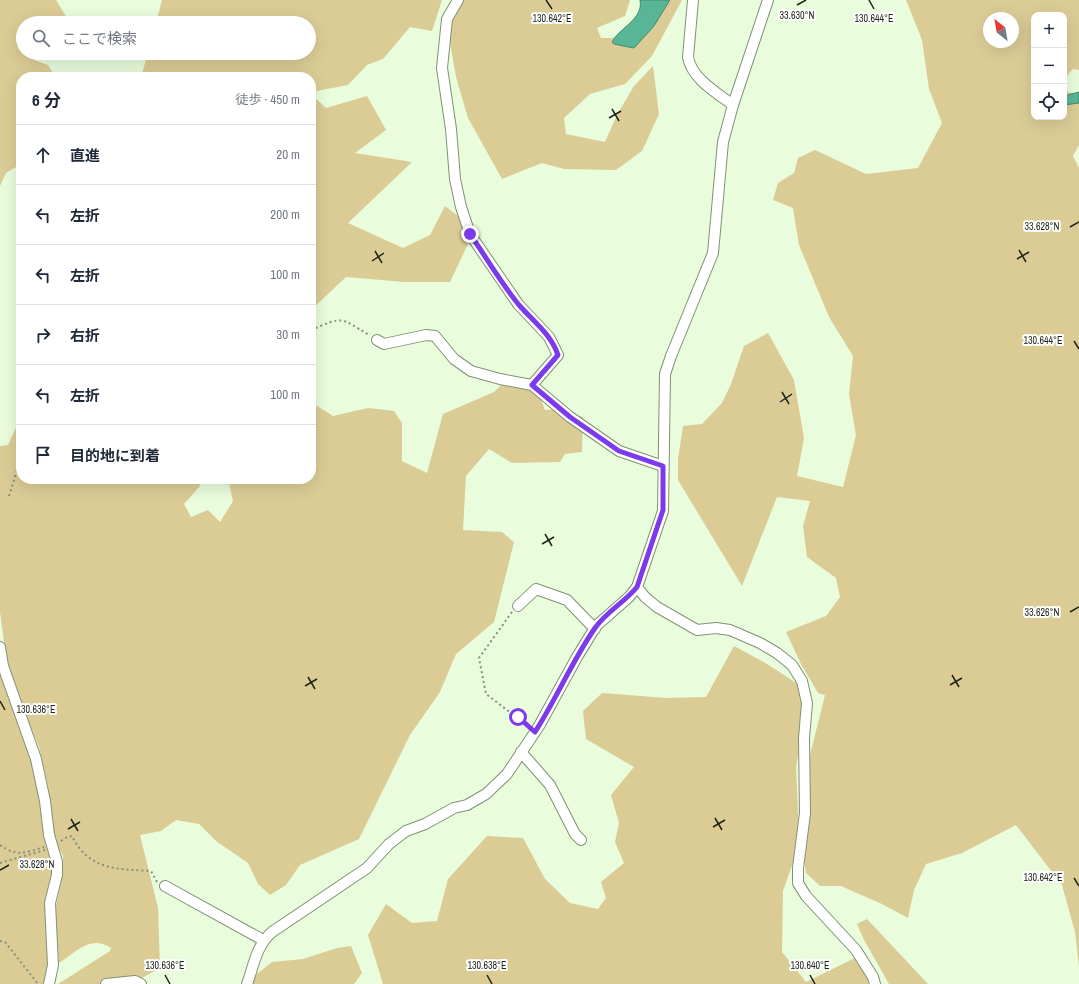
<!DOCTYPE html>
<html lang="ja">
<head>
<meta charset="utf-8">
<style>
	body { margin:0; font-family:"Archivo Narrow","Noto Sans JP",sans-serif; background:#f6f6f7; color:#1f2937 }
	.controls { position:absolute; right:12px; top:12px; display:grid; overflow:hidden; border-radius:8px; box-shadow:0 4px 16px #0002 }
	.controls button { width:36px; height:36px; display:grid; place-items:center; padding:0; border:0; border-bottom:1px solid #e0e1e3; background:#fff; color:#1f2937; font:20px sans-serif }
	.compass { position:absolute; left:983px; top:12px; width:36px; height:36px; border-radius:50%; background:#fff; box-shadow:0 4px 16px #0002; rotate:329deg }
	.stop { position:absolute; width:12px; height:12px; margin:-9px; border:3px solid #7c3aed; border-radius:50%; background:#fff }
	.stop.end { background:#7c3aed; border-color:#fff; box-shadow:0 1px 4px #0008 }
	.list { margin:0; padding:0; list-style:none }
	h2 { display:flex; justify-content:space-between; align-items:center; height:52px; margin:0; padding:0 16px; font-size:17px }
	h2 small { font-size:13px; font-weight:400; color:#747a83 }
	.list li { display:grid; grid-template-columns:26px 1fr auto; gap:12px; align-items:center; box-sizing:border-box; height:60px; padding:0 16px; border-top:1px solid #e0e1e3 }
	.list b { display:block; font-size:15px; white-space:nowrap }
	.list em { font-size:13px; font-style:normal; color:#747a83 }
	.icon { flex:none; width:22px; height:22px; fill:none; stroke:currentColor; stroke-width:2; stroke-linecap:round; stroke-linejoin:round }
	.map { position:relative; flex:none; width:1079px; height:984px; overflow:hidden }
	.search { position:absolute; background:#fff; box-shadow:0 4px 16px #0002; left:16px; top:16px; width:300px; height:44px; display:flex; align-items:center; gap:10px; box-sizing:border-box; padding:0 14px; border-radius:22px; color:#747a83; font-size:15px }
	.panel { position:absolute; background:#fff; box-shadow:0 4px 16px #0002; left:16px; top:72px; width:300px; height:412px; border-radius:16px }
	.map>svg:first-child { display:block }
	.green { fill:#dbcc96; fill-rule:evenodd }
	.water { fill:#58b696; stroke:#478a70 }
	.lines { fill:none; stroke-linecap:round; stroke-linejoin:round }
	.minor-casing { stroke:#809174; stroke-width:12 }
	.path { stroke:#84917b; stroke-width:2; stroke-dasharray:2 3; stroke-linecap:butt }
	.minor { stroke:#fff; stroke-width:10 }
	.route { stroke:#7c3aed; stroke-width:5 }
	.ticks { fill:none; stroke:#1e2419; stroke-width:1.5 }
	.ticks-label { font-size:10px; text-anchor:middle; fill:#1e2419; stroke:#fff; stroke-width:4; stroke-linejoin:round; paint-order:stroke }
</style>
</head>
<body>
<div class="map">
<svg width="1079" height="984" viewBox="0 0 1079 984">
	<rect width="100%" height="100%" fill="#e9fcdc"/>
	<g class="green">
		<polygon points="0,0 56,0 70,23 23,23 23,53 51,53 34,60 48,65 54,75 54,77 21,77 21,182 16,167 6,173 0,186"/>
		<polygon points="162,0 442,0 432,31 410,27 383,59 367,65 348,85 311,92 311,77 141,77 148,53 309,53 309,23 156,23"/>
		<polygon points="452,0 630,0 625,16 597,28 601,38 626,38 646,32 671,0 682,0 652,56 625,84 590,94 564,118 566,134 605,142 617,115 634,86 653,66 659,114 642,151 616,170 564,169 542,163 502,179 468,118 456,77 448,31"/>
		<path d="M906,0H1079V70L1073,69L1064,79V15H1034V117H1064V91L1079,95V145L1073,156L1079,168V967L1075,932L1062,885L1016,825L962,853L926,864L914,890L908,918L882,904L841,886H820L806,873L803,853L806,771L825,695L818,693L801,664L786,632L826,616L840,597L836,578L807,557L803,526L810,501L777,497L742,586L678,480V459L683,426L702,424L722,403L731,384L744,346L768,333L794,380L804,438L797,476L843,487L856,435L849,394L853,356L829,317L799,245L793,208L773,200L778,183L794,173L798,158L815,150L866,174L918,168L942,123L929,89L922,40ZM989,18H1013V42H989Z"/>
		<polygon points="311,94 326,108 367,96 386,130 355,153 412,162 348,223 403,248 430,235 445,206 475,229 450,282 404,282 346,277 311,310"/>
		<path d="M532,378L545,410L557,409L583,417L582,452L565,454L560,462L512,463L489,449L466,476L463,530L502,532L514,542L494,622L456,654L440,692L410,735L359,839L300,865L286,885L270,895L258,884L248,863L216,841L199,824L176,820L161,831L140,835L158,908L160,968L142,978L106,979L101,984H58L110,951L111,948C91,934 76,952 59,963L55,911L61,883L63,856L56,843L51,821L48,786L39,747L22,707L7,665L0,612V446L8,445L21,417V479H199L200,486L184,504L191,517L208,510L220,522L233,501L228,479H311V402L333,416L368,408L394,411L402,423V461L427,473L443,414L494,392L505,381Z"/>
		<polygon points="734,646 767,664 807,690 805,716 796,767 799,831 795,857 783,891 782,952 806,982 859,956 869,984 383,984 368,935 386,904 412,923 437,921 448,879 487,836 523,838 545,879 570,903 598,909 606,898 601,882 624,863 615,842 619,823 611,795 634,767 586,739 583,711 602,693 666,698 706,697"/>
		<polygon points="0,668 30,755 48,843 54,864 45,899 49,955 44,984 0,984"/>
		<polygon points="867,919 928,984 889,984 864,940 857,924"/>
		<polygon points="351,946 362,973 354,984 250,984 253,977 272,962 303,959 337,948"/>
	</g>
	<g class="water">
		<path d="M640,0H670L654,26L635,47L633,48L614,44L612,42C619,28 644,19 640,0Z"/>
		<polygon points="1079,92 1079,103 1064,105 1064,96"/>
	</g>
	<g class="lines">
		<g class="minor-casing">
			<g id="minor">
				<polyline points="458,0 447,19 442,68 451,129 455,179 461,207 470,234 518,304 549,337 558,355 532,385"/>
				<path d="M693,0L688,57C691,78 717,93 733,105"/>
				<polyline points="377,340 384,344 426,335 435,336 454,359 471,371 500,379 532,385 570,417 619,451 663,466"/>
				<polyline points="637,587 645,597 657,607 697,630 716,628 730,630 760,643 777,653 792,665 802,681 807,703 804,738 805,813 798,868 798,883 806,896 856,950 873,977 875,984"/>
				<polyline points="518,606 536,589 567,600 595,629"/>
				<polyline points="0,647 3,666 36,759 45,801 49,835 57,862 57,875 50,903 53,965 49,984"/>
				<polyline points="521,752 550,785 575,834 581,840"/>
				<polyline points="165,886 263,940"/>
				<polyline points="106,984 135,981 141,984"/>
				<path d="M247,984C254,965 256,946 272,932L367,868L389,844L406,831L425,824L454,808L467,805L486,794L507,774L539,726L577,657L596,626L629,597L637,587L663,511L665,374L671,356L713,253L723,142L733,105L768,0"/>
			</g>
		</g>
		<g class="path">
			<path d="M311,330C344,316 339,317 369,335"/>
			<polyline points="9,496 21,457"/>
			<polyline points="512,612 479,658 486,694 528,726"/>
			<path d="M61,841L67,837L72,836C89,871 118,869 151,871L157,882"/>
			<path d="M0,845C18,857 24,853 44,847"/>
			<polyline points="0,863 45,850"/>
			<polyline points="0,941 5,942 38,984"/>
		</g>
		<use href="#minor" class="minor"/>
	</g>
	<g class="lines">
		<path class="route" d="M470,234C486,257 501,283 519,305C533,321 551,334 558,355L532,385L570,417L619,451L663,466V510L637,587C625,602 606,612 595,628C572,661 557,698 535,732L518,717"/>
	</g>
	<path class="ticks" d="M546,0L552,9M869,0L874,9M797,5L806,0M612,109L619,121M609,118L621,111M1070,227L1079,222M1019,250L1026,262M375,251L382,263M1017,259L1029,252M372,261L384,253M1074,341L1079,349M782,392L789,404M780,402L792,394M545,534L552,546M542,544L554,537M1070,612L1079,607M952,675L959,687M308,677L315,689M950,685L962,678M305,686L317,679M0,701L5,710M715,818L722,830M71,819L78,831M713,827L725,820M68,829L80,822M0,870L9,865M1074,878L1079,886M165,975L170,984M487,975L492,984M810,975L815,984"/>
	<g class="ticks-label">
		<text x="797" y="19">33.630°N</text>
		<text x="552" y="22">130.642°E</text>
		<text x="874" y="22">130.644°E</text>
		<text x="1042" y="230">33.628°N</text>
		<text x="1043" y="344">130.644°E</text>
		<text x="1042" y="616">33.626°N</text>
		<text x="36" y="713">130.636°E</text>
		<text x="37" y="868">33.628°N</text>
		<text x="1043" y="881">130.642°E</text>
		<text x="165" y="969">130.636°E</text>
		<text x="487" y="969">130.638°E</text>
		<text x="810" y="969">130.640°E</text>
	</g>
</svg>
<div class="controls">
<button>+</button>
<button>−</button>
<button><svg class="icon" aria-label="locate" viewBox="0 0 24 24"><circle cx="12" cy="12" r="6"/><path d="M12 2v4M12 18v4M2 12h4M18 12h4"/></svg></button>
</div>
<svg class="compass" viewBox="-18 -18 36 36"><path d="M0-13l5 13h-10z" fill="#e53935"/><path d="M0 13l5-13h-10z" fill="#747a83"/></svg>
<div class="stop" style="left:518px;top:717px"></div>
<div class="stop end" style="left:470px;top:234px"></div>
<div class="search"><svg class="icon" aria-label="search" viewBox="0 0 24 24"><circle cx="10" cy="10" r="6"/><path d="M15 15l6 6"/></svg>ここで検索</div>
<section class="panel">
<h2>6 分<small>徒歩 · 450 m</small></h2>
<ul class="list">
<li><svg class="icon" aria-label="ahead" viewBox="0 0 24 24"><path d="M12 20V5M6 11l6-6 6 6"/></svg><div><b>直進</b></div><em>20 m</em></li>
<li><svg class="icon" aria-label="left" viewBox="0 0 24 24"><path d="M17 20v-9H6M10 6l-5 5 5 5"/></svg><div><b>左折</b></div><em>200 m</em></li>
<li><svg class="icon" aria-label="left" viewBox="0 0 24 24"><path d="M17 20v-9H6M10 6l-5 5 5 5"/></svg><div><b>左折</b></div><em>100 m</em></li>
<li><svg class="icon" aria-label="right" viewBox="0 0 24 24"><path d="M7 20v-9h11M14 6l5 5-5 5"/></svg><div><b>右折</b></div><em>30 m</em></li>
<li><svg class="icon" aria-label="left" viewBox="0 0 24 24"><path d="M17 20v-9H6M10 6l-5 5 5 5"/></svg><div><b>左折</b></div><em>100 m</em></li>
<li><svg class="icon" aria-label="arrive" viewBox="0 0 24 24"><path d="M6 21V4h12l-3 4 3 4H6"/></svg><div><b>目的地に到着</b></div></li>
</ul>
</section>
</div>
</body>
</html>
